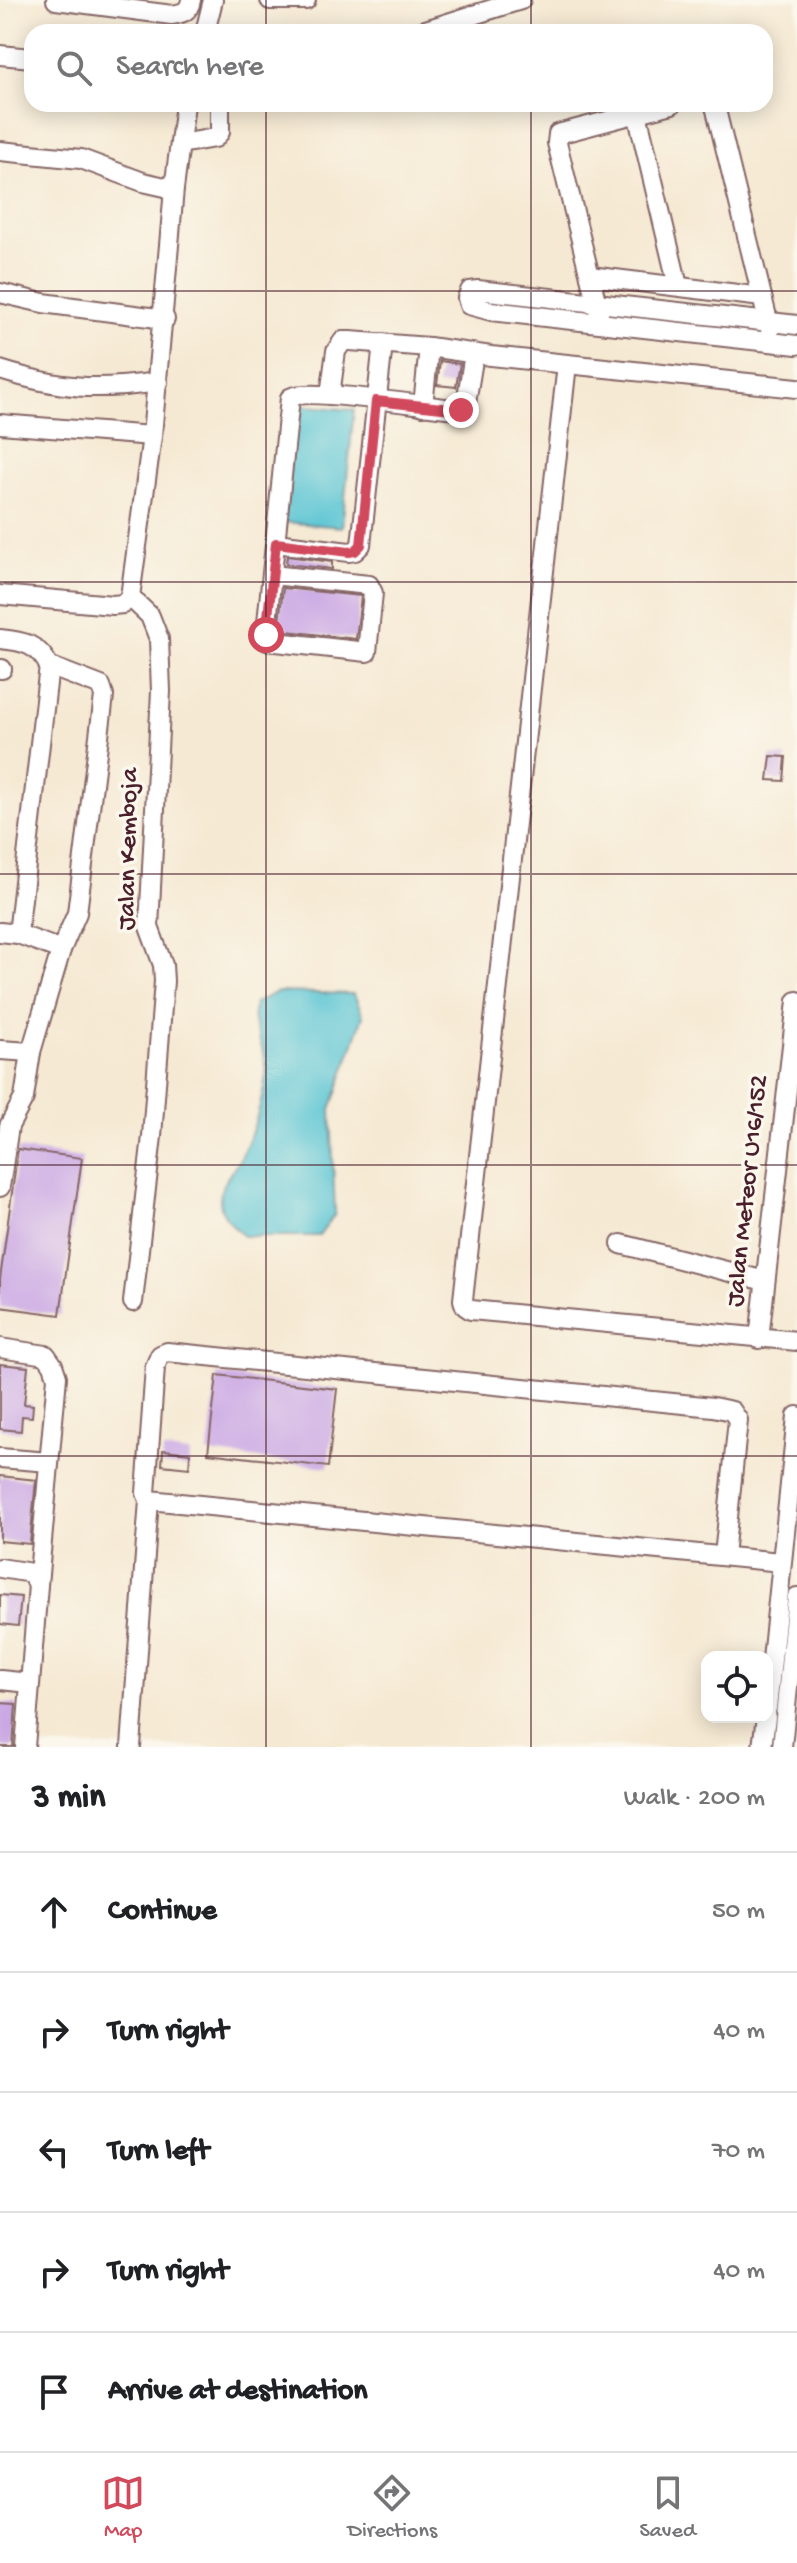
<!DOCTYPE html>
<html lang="en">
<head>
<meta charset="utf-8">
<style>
	body { margin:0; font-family:"Gochi Hand",sans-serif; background:#f6f6f6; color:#202124 }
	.controls { position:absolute; right:24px; bottom:24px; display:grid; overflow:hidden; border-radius:16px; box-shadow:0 4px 20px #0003 }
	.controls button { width:72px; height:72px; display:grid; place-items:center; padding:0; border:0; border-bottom:2px solid #e0e0e0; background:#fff; color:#202124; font:40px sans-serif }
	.stop { position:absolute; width:24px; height:24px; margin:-18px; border:6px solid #d1495b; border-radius:50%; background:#fff }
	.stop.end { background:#d1495b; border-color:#fff; box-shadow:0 2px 8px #0008 }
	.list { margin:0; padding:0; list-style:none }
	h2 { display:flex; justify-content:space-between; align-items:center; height:104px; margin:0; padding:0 32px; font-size:34px }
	h2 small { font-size:26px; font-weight:400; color:#757577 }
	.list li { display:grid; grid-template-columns:52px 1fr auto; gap:24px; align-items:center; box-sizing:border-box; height:120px; padding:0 32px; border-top:2px solid #e0e0e0 }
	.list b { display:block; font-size:30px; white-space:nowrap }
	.list em { font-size:26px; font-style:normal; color:#757577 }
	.icon { flex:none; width:44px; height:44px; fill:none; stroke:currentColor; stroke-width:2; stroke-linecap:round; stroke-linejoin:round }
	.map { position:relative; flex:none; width:797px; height:1747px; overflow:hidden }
	.search { position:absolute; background:#fff; box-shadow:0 4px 20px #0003; left:24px; right:24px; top:24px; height:88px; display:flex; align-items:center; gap:20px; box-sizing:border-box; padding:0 28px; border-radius:24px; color:#757577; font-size:30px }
	.sheet { height:704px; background:#fff }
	nav { display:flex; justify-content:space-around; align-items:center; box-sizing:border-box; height:112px; border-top:2px solid #e0e0e0; background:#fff; font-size:22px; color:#757577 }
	nav a { display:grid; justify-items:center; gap:4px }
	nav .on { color:#d1495b }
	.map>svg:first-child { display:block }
	.water { fill:#59c4d3; stroke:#52727f; stroke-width:2 }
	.building { fill:#caa8e4 }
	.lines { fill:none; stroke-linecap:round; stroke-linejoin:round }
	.minor-casing { stroke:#866666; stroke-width:22 }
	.minor { stroke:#fff; stroke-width:18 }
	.route { stroke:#d1495b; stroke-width:10 }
	.grid { fill:none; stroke:#4a1f2b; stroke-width:2; stroke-opacity:0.55 }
	.labels { text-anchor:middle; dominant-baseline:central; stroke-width:7; stroke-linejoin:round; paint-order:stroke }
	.street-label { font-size:26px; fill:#4a1f2b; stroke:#fbf7ec }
</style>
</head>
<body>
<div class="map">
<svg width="797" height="1747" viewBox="0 0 797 1747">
	<rect width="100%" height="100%" fill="#fbf7ec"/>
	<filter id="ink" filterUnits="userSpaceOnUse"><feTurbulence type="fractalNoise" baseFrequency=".0125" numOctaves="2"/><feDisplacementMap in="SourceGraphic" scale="16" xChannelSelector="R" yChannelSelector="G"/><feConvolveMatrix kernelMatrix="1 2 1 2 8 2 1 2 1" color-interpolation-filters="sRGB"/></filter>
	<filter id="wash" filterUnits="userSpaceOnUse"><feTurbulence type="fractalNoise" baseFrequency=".006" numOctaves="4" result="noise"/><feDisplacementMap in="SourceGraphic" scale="32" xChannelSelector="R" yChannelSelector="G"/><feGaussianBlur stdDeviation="1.8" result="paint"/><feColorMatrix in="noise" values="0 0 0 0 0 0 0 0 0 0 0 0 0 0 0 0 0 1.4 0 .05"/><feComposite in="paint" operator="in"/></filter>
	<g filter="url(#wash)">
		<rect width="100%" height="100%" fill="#f5e9d3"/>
		<g class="water">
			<polygon points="295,405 354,410 342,527 284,522"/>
			<path d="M277,992L354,994L363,1016L331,1110L335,1214L319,1236H243C236,1228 223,1217 221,1207C216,1186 231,1175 241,1157C252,1136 266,1093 266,1068C266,1045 248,1026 255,1003Z"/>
		</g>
		<g id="blocks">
			<g class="building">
				<polygon points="440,361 460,364 456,387 437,385"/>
				<polygon points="287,556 332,562 332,569 286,564"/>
				<polygon points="283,588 361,596 356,639 278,630"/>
				<polygon points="771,756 786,757 784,781 768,780"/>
				<polygon points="18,1149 82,1158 60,1315 0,1307 0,1279"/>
				<polygon points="0,1364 28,1367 24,1404 33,1405 32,1417 22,1416 21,1431 0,1429"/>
				<polygon points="217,1375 337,1389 328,1467 208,1453"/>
				<polygon points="163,1450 190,1453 189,1468 162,1465"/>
				<polygon points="0,1476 36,1480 30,1544 0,1541"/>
				<polygon points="0,1595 21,1597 18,1626 0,1624"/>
				<polygon points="0,1703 16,1704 13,1747 0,1747"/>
			</g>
		</g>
	</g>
	<g filter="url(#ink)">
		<use href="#blocks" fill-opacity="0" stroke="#866666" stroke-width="2"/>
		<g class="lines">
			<g class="minor-casing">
				<g id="minor">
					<path d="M56,0L172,15C183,13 189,12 191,0"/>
					<polyline points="270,0 306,0"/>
					<polyline points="205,32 213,0"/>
					<polyline points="419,32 521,0"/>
					<polyline points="0,55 32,58"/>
					<polyline points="713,104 715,106 770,329"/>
					<polyline points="637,113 678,286"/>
					<polyline points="180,144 215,138 220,132 220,104"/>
					<polyline points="0,151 81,159 143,182 174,189"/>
					<polyline points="590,276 762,297"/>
					<polyline points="0,293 43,303 165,319"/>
					<polyline points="599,313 557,143 558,134 672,104"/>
					<polyline points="797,325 478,290 470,291 467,298 469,305 491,311 797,345"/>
					<polyline points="567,364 463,1300 465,1306 471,1310 797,1341"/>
					<path d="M0,370C61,389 95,391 158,382"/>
					<polyline points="330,395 336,351 343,341 350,341 429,347 491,356 797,388"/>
					<polyline points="423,406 429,347"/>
					<polyline points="0,424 152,436"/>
					<polyline points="276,543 349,552 355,551 361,545 383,343"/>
					<path d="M272,575L369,585L373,593L367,652L267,641L266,632L290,398C304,387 434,407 461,410L465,409L474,354"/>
					<polyline points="0,595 113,605 123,604 130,597 152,436 174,189 185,104"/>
					<polyline points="130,597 150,616 159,639 161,691 149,927 163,965 164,981 152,1136 133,1302"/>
					<path d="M0,639C23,641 38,644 49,666L18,934"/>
					<polyline points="0,669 2,669"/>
					<polyline points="0,932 18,934 61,950 77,913 104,696 101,686 49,666"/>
					<polyline points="0,1050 31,1052"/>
					<polyline points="0,1187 9,1126 24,1098 31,1052 61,950"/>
					<polyline points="621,1244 765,1281"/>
					<polyline points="759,1339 797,1001"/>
					<polyline points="0,1348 46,1355 53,1365 57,1377 38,1585"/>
					<polyline points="0,1458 49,1462"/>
					<polyline points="149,1500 781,1562"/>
					<polyline points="0,1568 32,1573 38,1585 25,1747"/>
					<polyline points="0,1680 30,1683"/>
					<polyline points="767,1708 797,1416"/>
					<polyline points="131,1747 149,1500 146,1493 155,1367 160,1355 167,1352 713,1407 732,1411 738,1420 724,1556"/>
					<polyline points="762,1747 766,1717"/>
					<polyline points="782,1747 797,1597"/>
				</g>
			</g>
			<use href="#minor" class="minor"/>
		</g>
	</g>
	<g class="lines" filter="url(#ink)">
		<polyline class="route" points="266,635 276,543 349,552 355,551 361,545 376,401 461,410"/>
	</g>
	<path class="grid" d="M266,0V32M531,0V32M266,104V1747M531,104V1747M0,291H797M0,582H797M0,874H797M0,1165H797M0,1456H797"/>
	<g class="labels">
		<g class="street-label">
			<text transform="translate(130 849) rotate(-89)">Jalan Kemboja</text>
			<text transform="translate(749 1191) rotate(-84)">Jalan Meteor U16/152</text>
		</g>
	</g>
</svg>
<div class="controls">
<button><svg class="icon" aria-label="locate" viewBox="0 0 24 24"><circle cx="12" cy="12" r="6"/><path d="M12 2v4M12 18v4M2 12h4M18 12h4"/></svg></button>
</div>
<div class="stop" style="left:266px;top:635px"></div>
<div class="stop end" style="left:461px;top:410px"></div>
<div class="search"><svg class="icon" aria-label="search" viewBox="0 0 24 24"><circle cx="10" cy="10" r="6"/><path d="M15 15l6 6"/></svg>Search here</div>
</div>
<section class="sheet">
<h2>3 min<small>Walk · 200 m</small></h2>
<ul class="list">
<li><svg class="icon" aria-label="ahead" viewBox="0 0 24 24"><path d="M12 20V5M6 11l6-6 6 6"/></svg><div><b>Continue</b></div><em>50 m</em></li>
<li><svg class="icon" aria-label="right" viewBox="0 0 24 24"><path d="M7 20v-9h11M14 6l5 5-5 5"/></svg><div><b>Turn right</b></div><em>40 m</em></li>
<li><svg class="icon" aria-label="left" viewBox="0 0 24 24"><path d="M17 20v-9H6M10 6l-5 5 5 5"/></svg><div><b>Turn left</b></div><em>70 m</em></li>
<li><svg class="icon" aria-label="right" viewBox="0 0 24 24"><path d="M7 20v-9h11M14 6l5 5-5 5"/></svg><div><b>Turn right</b></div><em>40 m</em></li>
<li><svg class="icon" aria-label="arrive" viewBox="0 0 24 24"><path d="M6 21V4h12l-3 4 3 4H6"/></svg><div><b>Arrive at destination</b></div></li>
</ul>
</section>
<nav>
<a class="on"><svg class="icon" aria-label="map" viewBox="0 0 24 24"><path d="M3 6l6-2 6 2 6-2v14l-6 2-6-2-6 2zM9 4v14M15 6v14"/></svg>Map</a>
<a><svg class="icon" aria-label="directions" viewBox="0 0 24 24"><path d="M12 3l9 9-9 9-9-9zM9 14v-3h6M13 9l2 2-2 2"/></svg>Directions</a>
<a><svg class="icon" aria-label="saved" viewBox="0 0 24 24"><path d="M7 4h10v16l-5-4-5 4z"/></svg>Saved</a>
</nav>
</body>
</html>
